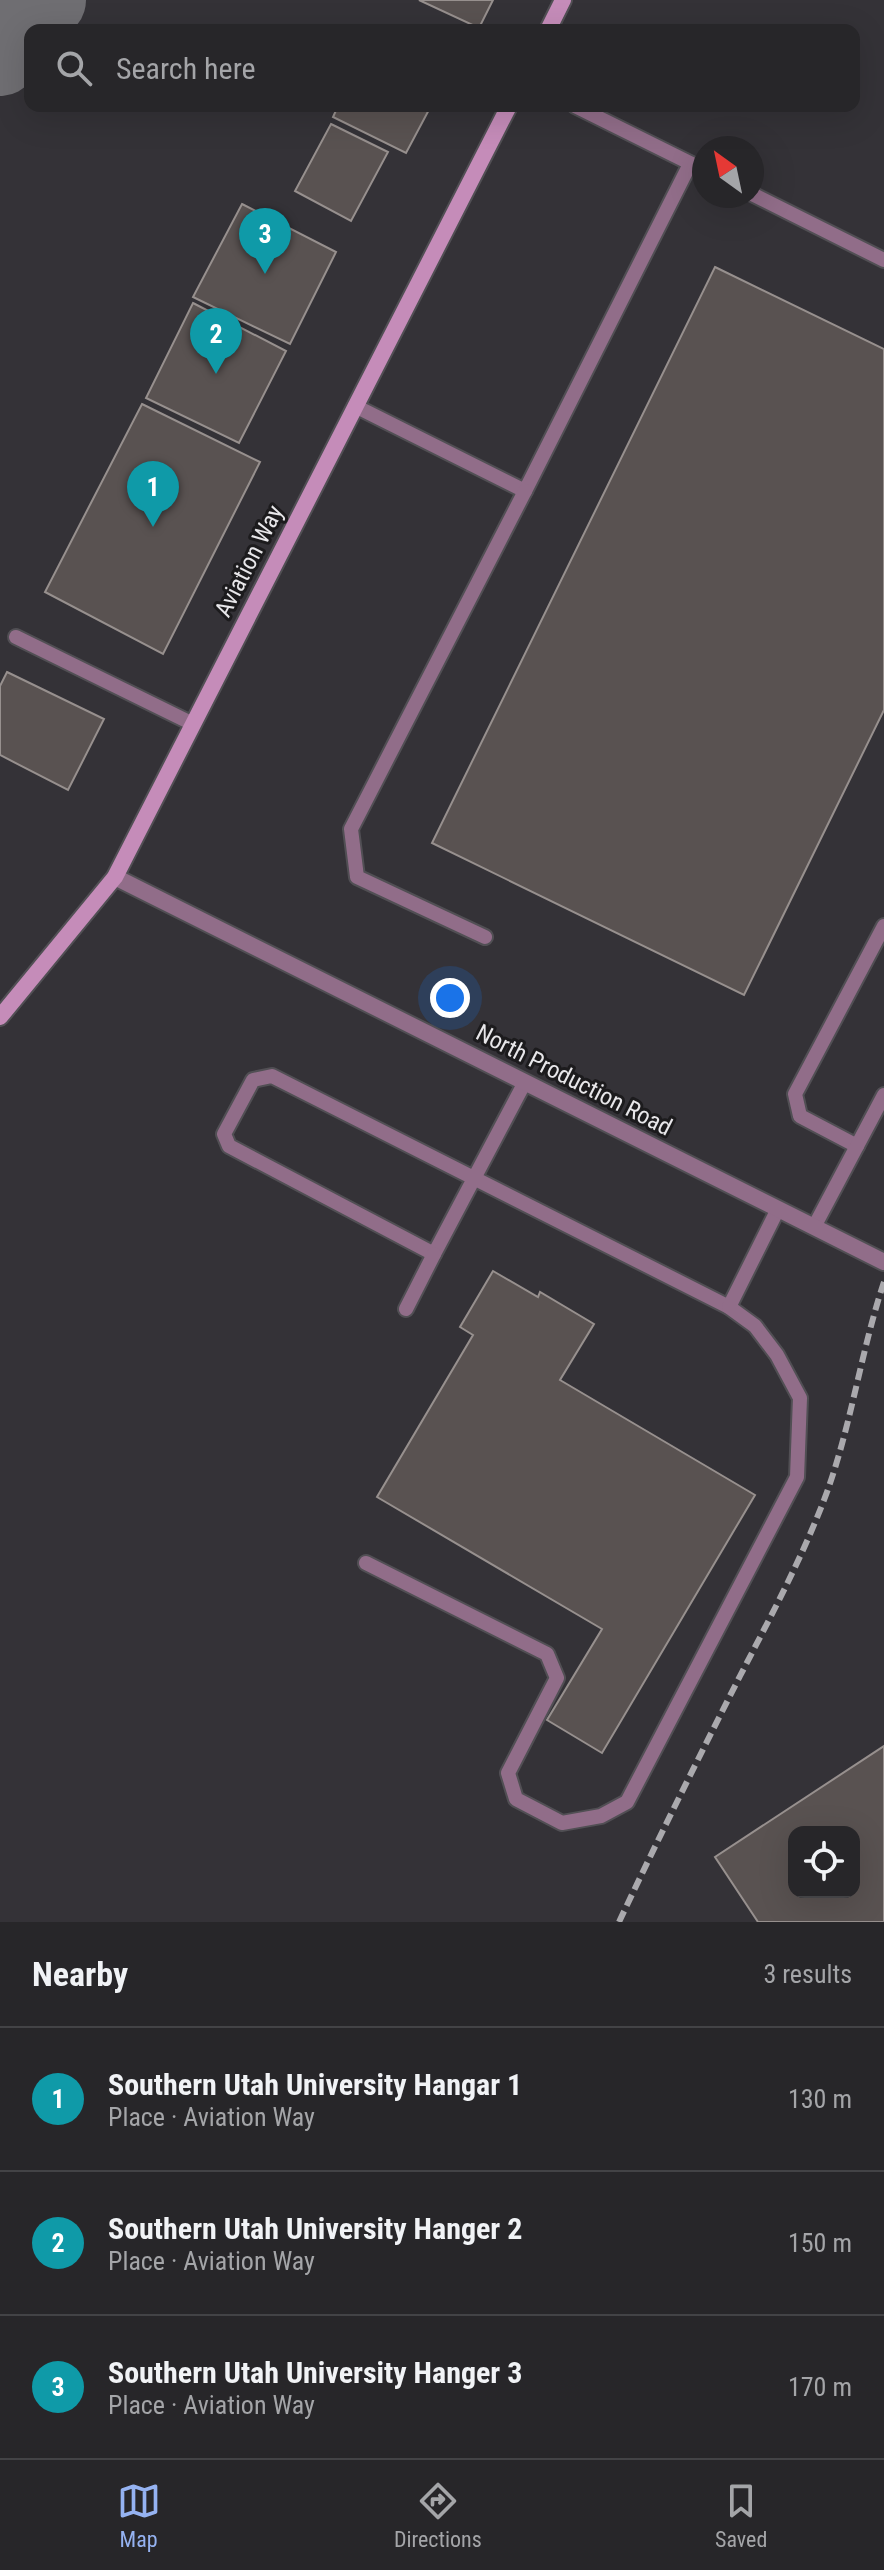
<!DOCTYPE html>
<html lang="en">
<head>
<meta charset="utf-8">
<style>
	body { margin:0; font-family:"Roboto Condensed",sans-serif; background:#333235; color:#f1f3f6 }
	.controls { position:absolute; right:24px; bottom:24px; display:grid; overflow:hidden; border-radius:16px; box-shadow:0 8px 32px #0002 }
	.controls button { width:72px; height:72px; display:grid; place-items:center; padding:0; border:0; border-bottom:2px solid #434346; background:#272629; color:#f1f3f6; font:40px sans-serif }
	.compass { position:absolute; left:692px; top:136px; width:72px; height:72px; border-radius:50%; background:#272629; box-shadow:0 8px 32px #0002; rotate:327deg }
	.you { position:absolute; left:450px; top:998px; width:28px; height:28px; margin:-20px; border:6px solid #fff; border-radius:50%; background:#1a73e8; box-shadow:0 0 0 12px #1a73e833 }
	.badge { display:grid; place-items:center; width:52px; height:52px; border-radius:50%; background:#95b2f1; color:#fff; font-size:26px; font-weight:700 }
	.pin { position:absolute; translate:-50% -66px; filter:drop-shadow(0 2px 4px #0008) }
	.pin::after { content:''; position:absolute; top:42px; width:28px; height:24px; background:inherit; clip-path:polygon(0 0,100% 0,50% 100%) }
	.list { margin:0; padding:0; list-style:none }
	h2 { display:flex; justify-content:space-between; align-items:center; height:104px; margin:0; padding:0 32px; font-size:34px }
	h2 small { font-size:26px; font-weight:400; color:#a4a5a8 }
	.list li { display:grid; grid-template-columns:52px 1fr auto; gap:24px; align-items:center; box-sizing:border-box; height:144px; padding:0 32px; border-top:2px solid #434346 }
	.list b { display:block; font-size:30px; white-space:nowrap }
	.list p { margin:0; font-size:26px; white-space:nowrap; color:#a4a5a8 }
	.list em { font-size:26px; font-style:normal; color:#a4a5a8 }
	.icon { flex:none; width:44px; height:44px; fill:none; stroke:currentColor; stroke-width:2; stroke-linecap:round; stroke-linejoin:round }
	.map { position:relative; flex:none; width:884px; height:1922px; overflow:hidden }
	.search { position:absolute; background:#272629; box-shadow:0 8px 32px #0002; left:24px; right:24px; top:24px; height:88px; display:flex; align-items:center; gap:20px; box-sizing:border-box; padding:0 28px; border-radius:16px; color:#a4a5a8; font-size:30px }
	.sheet { height:536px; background:#272629 }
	nav { display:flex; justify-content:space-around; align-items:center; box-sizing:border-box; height:112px; border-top:2px solid #434346; background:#272629; font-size:22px; color:#a4a5a8 }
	nav a { display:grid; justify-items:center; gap:4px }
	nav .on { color:#95b2f1 }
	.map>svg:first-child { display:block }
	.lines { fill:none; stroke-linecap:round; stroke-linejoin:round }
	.taxiway { stroke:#6f6e72; stroke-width:78 }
	.building { fill:#595251; stroke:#97908e; stroke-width:2; fill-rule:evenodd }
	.service-casing { stroke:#514f54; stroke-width:18 }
	.minor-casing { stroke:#514f54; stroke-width:20 }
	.secondary-casing { stroke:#514f54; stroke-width:20 }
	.service { stroke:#916d89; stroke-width:14 }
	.minor { stroke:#916d89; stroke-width:16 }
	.secondary { stroke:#c58cb9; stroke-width:16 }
	.rail { stroke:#aaa9ad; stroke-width:6; stroke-dasharray:12 6; stroke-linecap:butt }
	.labels { text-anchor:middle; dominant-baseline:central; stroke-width:6; stroke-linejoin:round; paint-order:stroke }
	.street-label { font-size:24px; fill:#e8e7ea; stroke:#1c1b1d }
</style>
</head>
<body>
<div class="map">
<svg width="884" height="1922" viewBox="0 0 884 1922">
	<rect width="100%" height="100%" fill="#343237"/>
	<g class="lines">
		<polyline class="taxiway" points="0,57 47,0"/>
	</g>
	<g class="building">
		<polygon points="419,0 493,0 479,28"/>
		<polygon points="338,106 431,106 406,153 333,117"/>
		<polygon points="331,124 388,152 351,221 295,191"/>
		<polygon points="242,204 336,252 290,344 193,297"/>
		<polygon points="715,267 884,349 884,710 744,995 432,843"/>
		<polygon points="193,303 286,351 239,443 146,398"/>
		<polygon points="142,404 260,462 163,654 45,592"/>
		<polygon points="7,672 104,719 68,790 0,755 0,686"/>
		<polygon points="493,1271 538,1297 540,1292 594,1324 560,1380 755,1495 602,1753 547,1720 602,1629 377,1497 473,1335 460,1327"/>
		<path d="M884,1746V1922H758L715,1857ZM794,1832H854V1892H794Z"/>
	</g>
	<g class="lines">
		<g class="service-casing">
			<g id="service">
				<polyline points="575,106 704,170"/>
				<polyline points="752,194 884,260"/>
				<polyline points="355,406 525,491 690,164"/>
				<polyline points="16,637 193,724"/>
				<polyline points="485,937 357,877 351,829 525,491"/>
				<polyline points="525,1082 434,1254 229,1146 224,1134 253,1080 272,1076 729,1307"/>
				<polyline points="857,1146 800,1116 795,1094 884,926"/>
				<polyline points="814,1227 884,1095"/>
				<polyline points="406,1309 434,1254"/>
				<polyline points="366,1563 547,1654 557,1678 508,1773 516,1799 562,1823 601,1816 627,1802 797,1477 800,1398 777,1355 755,1326 729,1307 778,1209"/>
			</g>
		</g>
		<g class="minor-casing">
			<polyline id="minor" points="115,877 884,1262"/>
		</g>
		<g class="secondary-casing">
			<g id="secondary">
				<polyline points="548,30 563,0"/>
				<polyline points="0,1017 115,877 509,106"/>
			</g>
		</g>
		<use href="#service" class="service"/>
		<use href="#minor" class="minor"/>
		<use href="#secondary" class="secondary"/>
		<path class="rail" d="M619,1922C658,1839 699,1757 740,1676C770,1618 801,1560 824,1500C851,1429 860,1354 884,1282"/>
	</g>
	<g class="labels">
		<g class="street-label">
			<text transform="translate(249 561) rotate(-63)">Aviation Way</text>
			<text transform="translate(574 1080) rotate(27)">North Production Road</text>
		</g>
	</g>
</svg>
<div class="controls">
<button><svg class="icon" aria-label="locate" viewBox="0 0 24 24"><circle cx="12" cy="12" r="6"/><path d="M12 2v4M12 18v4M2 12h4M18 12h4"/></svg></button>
</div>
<svg class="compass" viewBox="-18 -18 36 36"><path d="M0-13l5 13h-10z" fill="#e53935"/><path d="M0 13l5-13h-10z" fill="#a4a5a8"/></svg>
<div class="you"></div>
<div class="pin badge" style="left:153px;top:527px;background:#0f9aa8">1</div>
<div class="pin badge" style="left:216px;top:374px;background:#0f9aa8">2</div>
<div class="pin badge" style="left:265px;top:274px;background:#0f9aa8">3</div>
<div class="search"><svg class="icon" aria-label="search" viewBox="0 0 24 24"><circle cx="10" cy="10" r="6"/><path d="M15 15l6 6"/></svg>Search here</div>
</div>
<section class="sheet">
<h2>Nearby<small>3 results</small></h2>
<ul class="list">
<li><span class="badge" style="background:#0f9aa8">1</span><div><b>Southern Utah University Hangar 1</b><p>Place · Aviation Way</p></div><em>130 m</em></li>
<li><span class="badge" style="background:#0f9aa8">2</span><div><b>Southern Utah University Hanger 2</b><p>Place · Aviation Way</p></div><em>150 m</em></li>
<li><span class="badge" style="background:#0f9aa8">3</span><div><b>Southern Utah University Hanger 3</b><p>Place · Aviation Way</p></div><em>170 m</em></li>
</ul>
</section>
<nav>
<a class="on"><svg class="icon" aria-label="map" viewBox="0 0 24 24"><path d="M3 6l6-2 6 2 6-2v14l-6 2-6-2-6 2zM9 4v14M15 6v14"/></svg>Map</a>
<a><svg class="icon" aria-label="directions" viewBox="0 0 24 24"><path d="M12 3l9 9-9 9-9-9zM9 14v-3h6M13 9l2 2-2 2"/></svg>Directions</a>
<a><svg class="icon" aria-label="saved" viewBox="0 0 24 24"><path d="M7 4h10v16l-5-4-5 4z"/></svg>Saved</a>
</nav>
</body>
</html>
